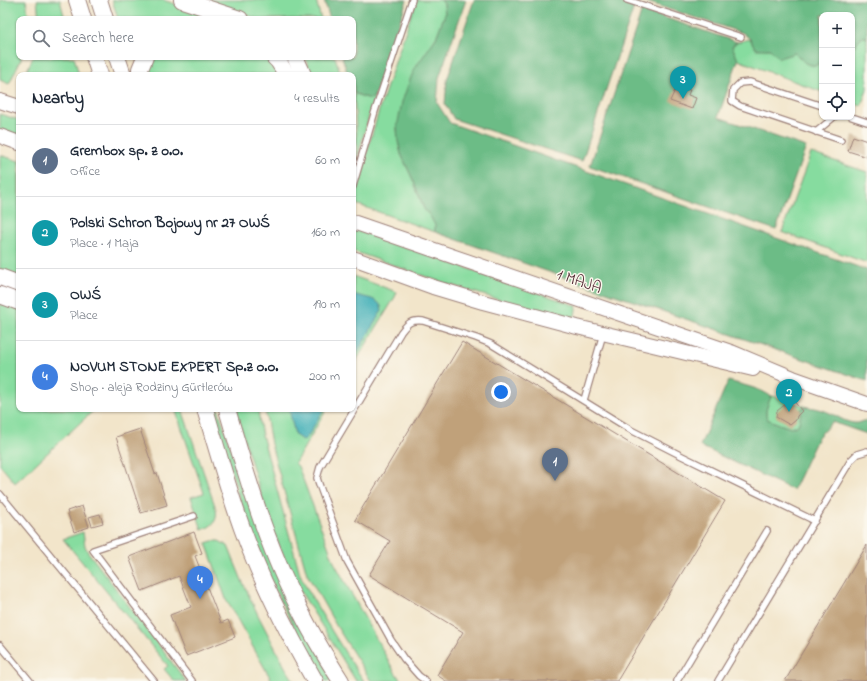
<!DOCTYPE html>
<html lang="en">
<head>
<meta charset="utf-8">
<style>
	body { margin:0; font-family:"Indie Flower",sans-serif; background:#f6f6f7; color:#1f2937 }
	.controls { position:absolute; right:12px; top:12px; display:grid; overflow:hidden; border-radius:8px; box-shadow:0 1px 3px #0004 }
	.controls button { width:36px; height:36px; display:grid; place-items:center; padding:0; border:0; border-bottom:1px solid #e0e1e3; background:#fff; color:#1f2937; font:20px sans-serif }
	.you { position:absolute; left:501px; top:392px; width:14px; height:14px; margin:-10px; border:3px solid #fff; border-radius:50%; background:#1a73e8; box-shadow:0 0 0 6px #1a73e833 }
	.badge { display:grid; place-items:center; width:26px; height:26px; border-radius:50%; background:#1f6fb2; color:#fff; font-size:13px; font-weight:700 }
	.pin { position:absolute; translate:-50% -33px; filter:drop-shadow(0 1px 2px #0008) }
	.pin::after { content:''; position:absolute; top:21px; width:14px; height:12px; background:inherit; clip-path:polygon(0 0,100% 0,50% 100%) }
	.list { margin:0; padding:0; list-style:none }
	h2 { display:flex; justify-content:space-between; align-items:center; height:52px; margin:0; padding:0 16px; font-size:17px }
	h2 small { font-size:13px; font-weight:400; color:#747a83 }
	.list li { display:grid; grid-template-columns:26px 1fr auto; gap:12px; align-items:center; box-sizing:border-box; height:72px; padding:0 16px; border-top:1px solid #e0e1e3 }
	.list b { display:block; font-size:15px; white-space:nowrap }
	.list p { margin:0; font-size:13px; white-space:nowrap; color:#747a83 }
	.list em { font-size:13px; font-style:normal; color:#747a83 }
	.icon { flex:none; width:22px; height:22px; fill:none; stroke:currentColor; stroke-width:2; stroke-linecap:round; stroke-linejoin:round }
	.map { position:relative; flex:none; width:867px; height:681px; overflow:hidden }
	.search { position:absolute; background:#fff; box-shadow:0 1px 3px #0004; left:16px; top:16px; width:340px; height:44px; display:flex; align-items:center; gap:10px; box-sizing:border-box; padding:0 14px; border-radius:8px; color:#747a83; font-size:15px }
	.panel { position:absolute; background:#fff; box-shadow:0 1px 3px #0004; left:16px; top:72px; width:340px; height:340px; border-radius:8px }
	.map>svg:first-child { display:block }
	.green { fill:#86dc9f; stroke:#687e65 }
	.forest { fill:#6cbc86; stroke:#5b6e58 }
	.water { fill:#3fafb7; stroke:#446771 }
	.building { fill:#c0a17a }
	.lines { fill:none; stroke-linecap:round; stroke-linejoin:round }
	.service-casing { stroke:#9e827a; stroke-width:8 }
	.tertiary-casing { stroke:#9e827a; stroke-width:16 }
	.secondary-casing { stroke:#9e827a; stroke-width:18 }
	.service { stroke:#fff; stroke-width:5.5 }
	.tertiary { stroke:#fff; stroke-width:14 }
	.secondary { stroke:#fff; stroke-width:16 }
	.labels { text-anchor:middle; dominant-baseline:central; stroke-width:3; stroke-linejoin:round; paint-order:stroke }
	.street-label { font-size:16px; fill:#4a1f2b; stroke:#fbf7ec }
</style>
</head>
<body>
<div class="map">
<svg width="867" height="681" viewBox="0 0 867 681">
	<rect width="100%" height="100%" fill="#fbf7ec"/>
	<filter id="ink" filterUnits="userSpaceOnUse"><feTurbulence type="fractalNoise" baseFrequency=".025" numOctaves="2"/><feDisplacementMap in="SourceGraphic" scale="8" xChannelSelector="R" yChannelSelector="G"/><feConvolveMatrix kernelMatrix="1 2 1 2 8 2 1 2 1" color-interpolation-filters="sRGB"/></filter>
	<filter id="wash" filterUnits="userSpaceOnUse"><feTurbulence type="fractalNoise" baseFrequency=".012" numOctaves="4" result="noise"/><feDisplacementMap in="SourceGraphic" scale="16" xChannelSelector="R" yChannelSelector="G"/><feGaussianBlur stdDeviation="0.9" result="paint"/><feColorMatrix in="noise" values="0 0 0 0 0 0 0 0 0 0 0 0 0 0 0 0 0 1.4 0 .05"/><feComposite in="paint" operator="in"/></filter>
	<g filter="url(#wash)">
		<rect width="100%" height="100%" fill="#f2e5ca"/>
		<g class="green">
			<polygon points="0,0 26,0 29,19 19,19 19,57 22,57 9,84 0,80"/>
			<polygon points="37,0 60,0 65,19 39,19"/>
			<polygon points="112,0 163,0 221,19 118,19"/>
			<polygon points="205,0 316,0 321,19 258,19"/>
			<polygon points="416,0 441,0 444,4 445,14 436,38 426,53 397,127 398,141 401,154 414,182 424,209 430,216 435,225 435,232 353,203 353,199 380,107"/>
			<polygon points="862,36 867,38 867,89 861,106 852,103 852,46 854,46"/>
			<polygon points="750,39 756,48 770,49 795,53 805,63 815,66 822,61 822,92 738,60 732,46 737,42"/>
			<polygon points="33,57 74,57 79,75 25,75"/>
			<polygon points="153,57 266,57 280,75 146,75"/>
			<polygon points="305,57 335,57 341,75 311,75"/>
			<polygon points="354,93 361,96 371,99 375,95 357,159 357,146"/>
			<polygon points="0,114 19,120 19,136 0,130"/>
			<polygon points="811,153 867,172 867,263 782,232"/>
			<polygon points="0,155 19,161 19,278 0,272"/>
			<polygon points="353,229 577,306 574,319 529,309 444,283 353,251"/>
			<polygon points="353,276 397,292 395,297 353,366"/>
			<polygon points="0,301 19,308 19,409 95,409 15,483 0,465"/>
			<path d="M769,395L808,407L802,408C800,414 801,419 798,425L791,428L779,424L767,419C764,411 768,404 771,397Z"/>
			<path d="M175,409H182L216,509C218,521 213,526 202,530L191,497L204,493Z"/>
			<polygon points="211,409 218,409 235,462 332,681 325,681 308,654 275,590 254,538 236,489 237,486 236,486"/>
			<path d="M235,409H258L261,431L300,574C307,591 318,607 327,623C339,643 351,662 364,681H356L294,581L269,521Z"/>
			<polygon points="265,409 327,409 295,463 298,466 334,562 393,669 401,681 371,681 337,627 307,574 271,444"/>
			<polygon points="83,532 85,546 88,552 186,681 174,681 164,669 168,666 63,539"/>
			<polygon points="212,541 219,541 228,546 243,583 258,615 285,667 294,681 272,681 226,599 206,543"/>
		</g>
		<g class="forest">
			<polygon points="324,0 407,0 375,95 371,99 361,96 354,93 353,75 348,75 342,57 353,57 353,19 330,19"/>
			<polygon points="441,0 466,0 439,78 437,103 450,123 867,270 867,381 589,286 435,232 435,225 430,216 424,209 414,182 401,154 398,141 397,127 402,102 409,82 415,68 436,38 445,14 444,4"/>
			<polygon points="474,0 613,0 634,7 582,161 454,119 445,104 447,80"/>
			<polygon points="641,0 867,0 867,38 862,36 854,46 852,46 852,15 822,15 822,61 815,66 805,63 795,53 779,58 770,49 756,49 750,39 743,33"/>
			<polygon points="642,10 737,42 732,46 738,60 718,117 806,147 776,230 590,166"/>
			<path d="M728,381C739,384 764,389 771,397C768,404 764,411 767,419L779,424L791,428L798,425C801,419 800,414 802,408C811,406 821,409 830,413C839,417 848,424 858,423C861,422 864,421 867,420V434L832,422L818,437L793,490L700,446Z"/>
		</g>
		<g class="water">
			<path d="M356,295C365,298 381,298 382,310L353,360V296Z"/>
			<polygon points="289,409 324,409 308,436 305,439 302,440 295,435"/>
		</g>
		<g id="blocks">
			<g class="building">
				<polygon points="679,87 690,90 688,95 696,98 692,109 670,101 675,90"/>
				<polygon points="853,136 867,141 867,157 848,151"/>
				<polygon points="462,342 725,501 617,681 446,681 437,675 463,632 369,575 390,541 355,520"/>
				<polygon points="792,399 802,411 797,416 796,420 790,425 776,417 777,411"/>
				<polygon points="140,429 155,474 157,473 167,505 141,513 116,437"/>
				<polygon points="82,506 89,527 74,532 67,511"/>
				<polygon points="100,514 103,523 92,526 89,517"/>
				<polygon points="194,532 202,553 195,556 221,623 228,620 235,637 186,656 170,615 191,607 179,576 142,591 129,557"/>
				<polygon points="867,545 867,681 785,681"/>
			</g>
		</g>
	</g>
	<g filter="url(#ink)">
		<use href="#blocks" fill-opacity="0" stroke="#9e827a" stroke-width="1"/>
		<g class="lines">
			<g class="service-casing">
				<g id="service">
					<polyline points="627,0 741,37"/>
					<polyline points="822,106 750,82 740,83 733,90 732,101 740,106 841,140"/>
					<polyline points="852,117 867,122"/>
					<polyline points="816,132 834,117"/>
					<polyline points="353,186 375,111 412,0"/>
					<polyline points="584,400 603,334"/>
					<polyline points="0,494 154,681"/>
					<polyline points="0,645 30,681"/>
					<polyline points="192,681 93,550 194,516"/>
					<path d="M426,681L419,676L404,659L391,640L347,561L320,487L317,478L320,467L401,332C408,323 410,320 423,321L476,338L491,344L631,430L682,456L815,521"/>
					<polyline points="677,681 767,531"/>
					<polyline points="718,681 851,460 857,454 867,451"/>
				</g>
			</g>
			<g class="tertiary-casing">
				<g id="tertiary">
					<polyline points="0,101 19,107"/>
					<polyline points="0,136 19,143"/>
					<polyline points="353,222 731,352 793,378 867,404"/>
					<polyline points="353,258 433,287 483,302 577,327 636,341 753,369"/>
				</g>
			</g>
			<g class="secondary-casing">
				<g id="secondary">
					<polyline points="77,0 83,19"/>
					<polyline points="99,0 105,19"/>
					<polyline points="182,0 240,19"/>
					<polyline points="94,57 100,75"/>
					<polyline points="117,57 123,75"/>
					<polyline points="274,57 278,61 287,75"/>
					<polyline points="295,57 301,70 303,75"/>
					<polyline points="140,75 140,69 145,57"/>
					<polyline points="0,277 19,284"/>
					<polyline points="0,295 19,302"/>
					<path d="M205,409C217,449 228,489 242,528C261,581 287,632 315,681"/>
					<path d="M227,409C246,474 266,544 297,604C310,631 325,656 341,681"/>
				</g>
			</g>
			<use href="#service" class="service"/>
			<use href="#tertiary" class="tertiary"/>
			<use href="#secondary" class="secondary"/>
		</g>
	</g>
	<g class="labels">
		<g class="street-label">
			<text transform="translate(579 282) rotate(19)">1 MAJA</text>
		</g>
	</g>
</svg>
<div class="controls">
<button>+</button>
<button>−</button>
<button><svg class="icon" aria-label="locate" viewBox="0 0 24 24"><circle cx="12" cy="12" r="6"/><path d="M12 2v4M12 18v4M2 12h4M18 12h4"/></svg></button>
</div>
<div class="you"></div>
<div class="pin badge" style="left:555px;top:481px;background:#5c6f8a">1</div>
<div class="pin badge" style="left:789px;top:412px;background:#0f9aa8">2</div>
<div class="pin badge" style="left:683px;top:99px;background:#0f9aa8">3</div>
<div class="pin badge" style="left:200px;top:599px;background:#3f7fe0">4</div>
<div class="search"><svg class="icon" aria-label="search" viewBox="0 0 24 24"><circle cx="10" cy="10" r="6"/><path d="M15 15l6 6"/></svg>Search here</div>
<section class="panel">
<h2>Nearby<small>4 results</small></h2>
<ul class="list">
<li><span class="badge" style="background:#5c6f8a">1</span><div><b>Grembox sp. z o.o.</b><p>Office</p></div><em>60 m</em></li>
<li><span class="badge" style="background:#0f9aa8">2</span><div><b>Polski Schron Bojowy nr 27 OWŚ</b><p>Place · 1 Maja</p></div><em>160 m</em></li>
<li><span class="badge" style="background:#0f9aa8">3</span><div><b>OWŚ</b><p>Place</p></div><em>190 m</em></li>
<li><span class="badge" style="background:#3f7fe0">4</span><div><b>NOVUM STONE EXPERT Sp.z o.o.</b><p>Shop · aleja Rodziny Gürtlerów</p></div><em>200 m</em></li>
</ul>
</section>
</div>
</body>
</html>
